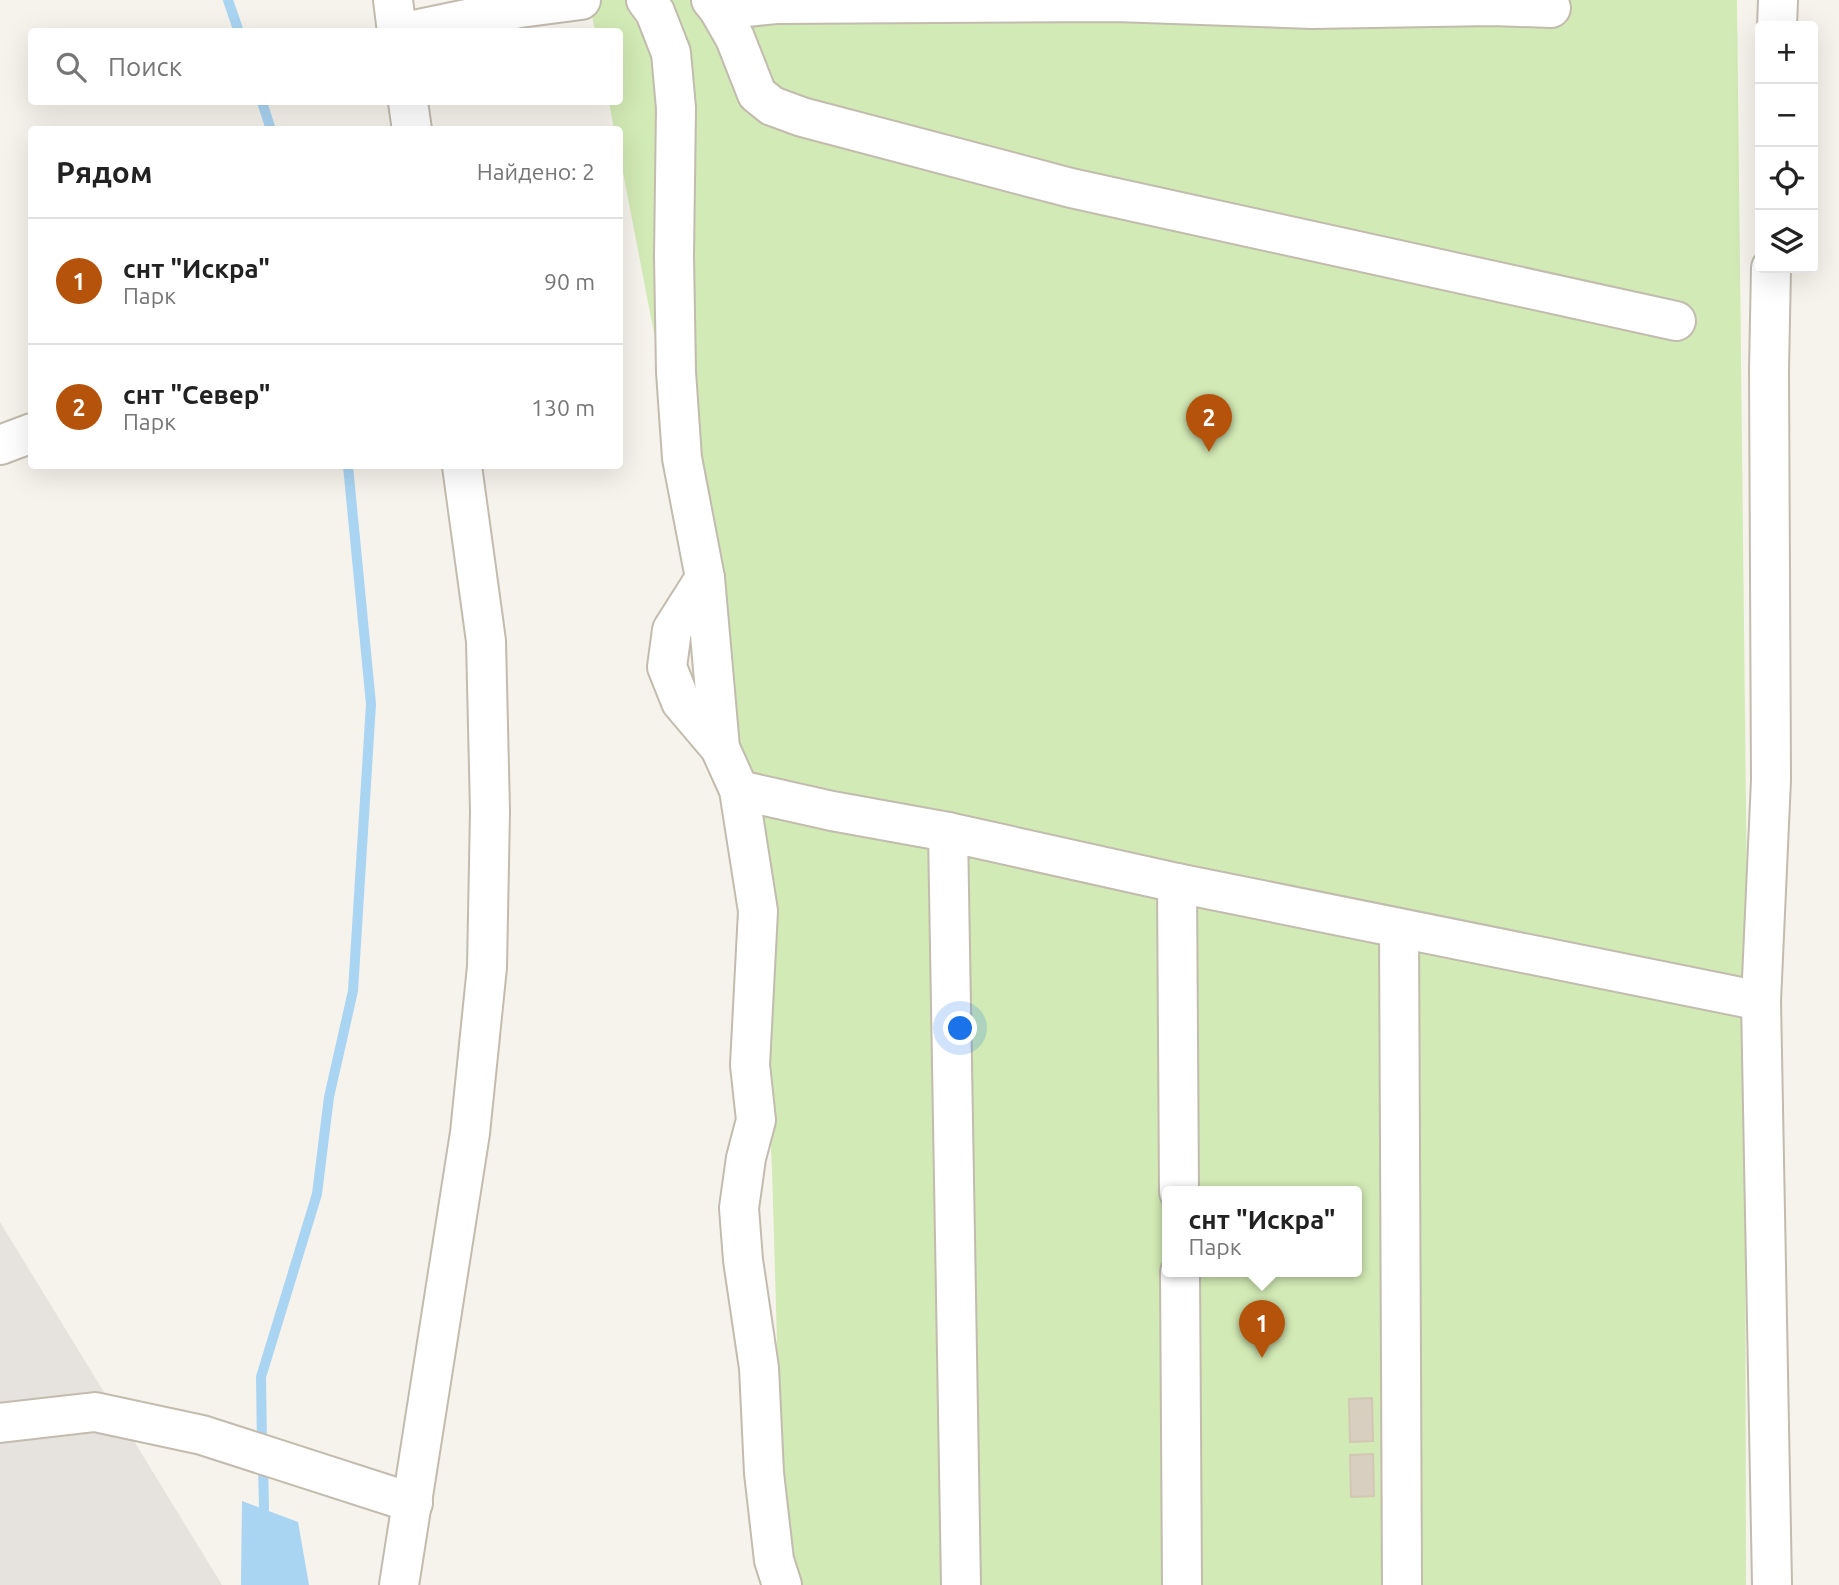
<!DOCTYPE html>
<html lang="ru">
<head>
<meta charset="utf-8">
<style>
	body { margin:0; font-family:Ubuntu,sans-serif; background:#f2f2f2; color:#222 }
	.controls { position:absolute; right:21px; top:21px; display:grid; overflow:hidden; border-radius:7px; box-shadow:0 7px 28px #0002 }
	.controls button { width:63px; height:63px; display:grid; place-items:center; padding:0; border:0; border-bottom:2px solid #e0e0e0; background:#fff; color:#222; font:35px sans-serif }
	.you { position:absolute; left:961px; top:1029px; width:24px; height:24px; margin:-18px; border:5px solid #fff; border-radius:50%; background:#1a73e8; box-shadow:0 0 0 10px #1a73e833 }
	.badge { display:grid; place-items:center; width:46px; height:46px; border-radius:50%; background:#b45309; color:#fff; font-size:23px; font-weight:700 }
	.pin { position:absolute; translate:-50% -58px; filter:drop-shadow(0 2px 4px #0008) }
	.pin::after { content:''; position:absolute; top:37px; width:24px; height:21px; background:inherit; clip-path:polygon(0 0,100% 0,50% 100%) }
	.popup { position:absolute; left:1162px; top:1186px; width:200px; height:91px; box-sizing:border-box; display:grid; place-content:center; border-radius:7px; background:#fff; filter:drop-shadow(0 2px 5px #0005); font-size:23px; white-space:nowrap; color:#767676 }
	.popup b { font-size:26px; color:#222 }
	.popup::after { content:''; position:absolute; left:50%; top:100%; margin-left:-14px; border:14px solid transparent; border-top-color:#fff }
	.list { margin:0; padding:0; list-style:none }
	h2 { display:flex; justify-content:space-between; align-items:center; height:91px; margin:0; padding:0 28px; font-size:30px }
	h2 small { font-size:23px; font-weight:400; color:#767676 }
	.list li { display:grid; grid-template-columns:46px 1fr auto; gap:21px; align-items:center; box-sizing:border-box; height:126px; padding:0 28px; border-top:2px solid #e0e0e0 }
	.list b { display:block; font-size:26px; white-space:nowrap }
	.list p { margin:0; font-size:23px; white-space:nowrap; color:#767676 }
	.list em { font-size:23px; font-style:normal; color:#767676 }
	.icon { flex:none; width:38px; height:38px; fill:none; stroke:currentColor; stroke-width:2; stroke-linecap:round; stroke-linejoin:round }
	.map { position:relative; flex:none; width:1839px; height:1585px; overflow:hidden }
	.search { position:absolute; background:#fff; box-shadow:0 7px 28px #0002; left:28px; top:28px; width:595px; height:77px; display:flex; align-items:center; gap:18px; box-sizing:border-box; padding:0 24px; border-radius:7px; color:#767676; font-size:26px }
	.panel { position:absolute; background:#fff; box-shadow:0 7px 28px #0002; left:28px; top:126px; width:595px; height:343px; border-radius:7px }
	.map>svg:first-child { display:block }
	.industrial { fill:#e6e2dd }
	.green { fill:#d2eab5; fill-rule:evenodd }
	.water { fill:#a9d4f2 }
	.lines { fill:none; stroke-linecap:round; stroke-linejoin:round }
	.stream { stroke:#a9d4f2; stroke-width:10 }
	.building { fill:#d8cfc1; stroke:#d3c7b4; stroke-width:2 }
	.minor-casing { stroke:#c2bbae; stroke-width:42 }
	.minor { stroke:#fff; stroke-width:38 }
</style>
</head>
<body>
<div class="map">
<svg width="1839" height="1585" viewBox="0 0 1839 1585">
	<rect width="100%" height="100%" fill="#f6f3ec"/>
	<polygon class="industrial" points="0,1222 222,1585 0,1585"/>
	<g class="green">
		<polygon points="589,0 1737,0 1748,985 750,772 734,747 620,157 620,130 614,129 609,102 620,102 620,32 595,31"/>
		<path d="M752,808L1745,1012L1746,1585H784L772,1168ZM1168,1192H1356V1272H1168Z"/>
	</g>
	<polygon class="water" points="242,1501 298,1522 309,1585 241,1585"/>
	<g class="lines">
		<g class="stream">
			<polyline points="228,0 239,32"/>
			<polyline points="262,102 271,130"/>
			<polyline points="262,1445 261,1377 317,1194 329,1097 353,991 371,704 348,466"/>
			<polyline points="263,1464 264,1509"/>
		</g>
	</g>
	<g class="building">
		<polygon points="1372,1398 1373,1441 1350,1442 1349,1399"/>
		<polygon points="1373,1454 1374,1496 1351,1497 1350,1455"/>
	</g>
	<g class="lines">
		<g class="minor-casing">
			<g id="minor">
				<polyline points="393,0 397,32"/>
				<polyline points="646,0 655,12 671,53 676,108 674,256 676,372 682,458 705,578 720,748 739,790 758,911 750,1065 756,1120 746,1158 739,1208 743,1260 759,1368 764,1473 774,1560 782,1585"/>
				<polyline points="711,0 719,10 735,38 757,94 772,106 802,117 1071,188 1676,321"/>
				<polyline points="719,10 776,4 1116,2 1312,9 1493,6 1551,8"/>
				<polyline points="1777,26 1778,0"/>
				<polyline points="404,32 520,8 581,0"/>
				<polyline points="408,102 412,130"/>
				<polyline points="1771,268 1769,370 1771,780 1761,1001 1772,1585"/>
				<polyline points="0,445 32,433"/>
				<polyline points="705,578 672,630 667,667 681,702 720,748"/>
				<polyline points="739,790 832,811 948,832 1177,883 1761,1001"/>
				<polyline points="948,832 961,1585"/>
				<polyline points="1177,883 1179,1192"/>
				<polyline points="1399,929 1402,1585"/>
				<polyline points="1180,1272 1182,1585"/>
				<polyline points="0,1423 95,1412 202,1435 413,1503"/>
				<polyline points="399,1585 470,1133 487,967 490,811 486,641 462,466"/>
			</g>
		</g>
		<use href="#minor" class="minor"/>
	</g>
</svg>
<div class="controls">
<button>+</button>
<button>−</button>
<button><svg class="icon" aria-label="locate" viewBox="0 0 24 24"><circle cx="12" cy="12" r="6"/><path d="M12 2v4M12 18v4M2 12h4M18 12h4"/></svg></button>
<button><svg class="icon" aria-label="layers" viewBox="0 0 24 24"><path d="M12 4l9 5-9 5-9-5zM3 14l9 5 9-5"/></svg></button>
</div>
<div class="you"></div>
<div class="pin badge" style="left:1262px;top:1358px">1</div>
<div class="popup"><b>снт &quot;Искра&quot;</b>Парк</div>
<div class="pin badge" style="left:1209px;top:452px">2</div>
<div class="search"><svg class="icon" aria-label="search" viewBox="0 0 24 24"><circle cx="10" cy="10" r="6"/><path d="M15 15l6 6"/></svg>Поиск</div>
<section class="panel">
<h2>Рядом<small>Найдено: 2</small></h2>
<ul class="list">
<li><span class="badge">1</span><div><b>снт &quot;Искра&quot;</b><p>Парк</p></div><em>90 m</em></li>
<li><span class="badge">2</span><div><b>снт &quot;Север&quot;</b><p>Парк</p></div><em>130 m</em></li>
</ul>
</section>
</div>
</body>
</html>
